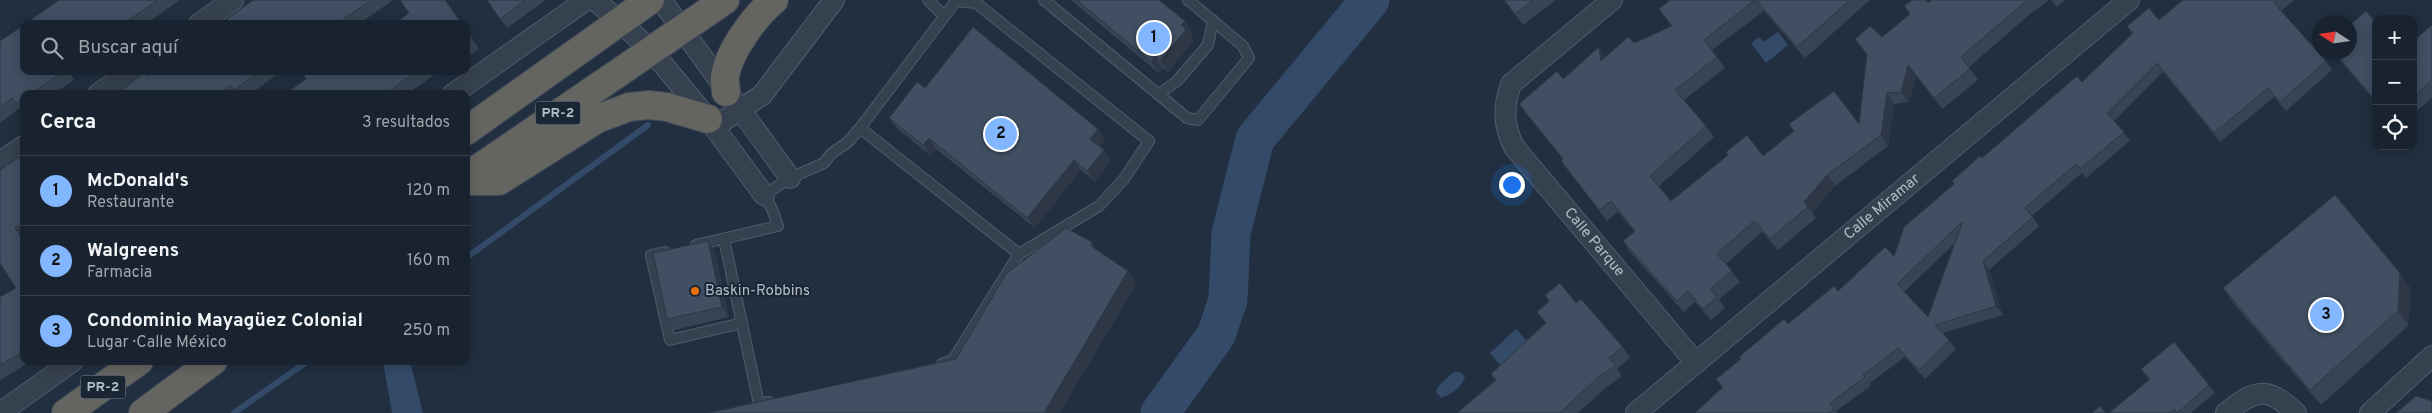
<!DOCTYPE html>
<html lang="es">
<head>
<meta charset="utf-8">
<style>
	body { margin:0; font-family:Overpass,sans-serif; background:#262f3c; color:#f1f3f6 }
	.controls { position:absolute; right:15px; top:15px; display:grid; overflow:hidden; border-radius:10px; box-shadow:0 2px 12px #0003 }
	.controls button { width:45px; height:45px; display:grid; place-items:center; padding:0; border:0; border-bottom:1px solid #37404c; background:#192330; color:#f1f3f6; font:25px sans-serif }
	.compass { position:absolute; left:2312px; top:15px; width:45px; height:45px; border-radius:50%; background:#192330; box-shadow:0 2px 12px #0003; rotate:282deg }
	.you { position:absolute; left:1511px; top:184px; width:18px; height:18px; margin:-12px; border:4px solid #fff; border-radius:50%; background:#1a73e8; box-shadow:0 0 0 8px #1a73e833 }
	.badge { display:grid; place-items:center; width:32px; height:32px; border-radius:50%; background:#82b6ff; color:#111; font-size:16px; font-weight:700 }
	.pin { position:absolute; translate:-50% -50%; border:2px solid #fff; box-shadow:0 1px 5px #0006 }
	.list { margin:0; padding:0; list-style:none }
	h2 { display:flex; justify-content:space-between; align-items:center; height:65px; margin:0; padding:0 20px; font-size:21px }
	h2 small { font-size:16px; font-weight:400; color:#9fa4ab }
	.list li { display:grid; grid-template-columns:32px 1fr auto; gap:15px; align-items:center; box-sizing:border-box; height:70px; padding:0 20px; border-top:1px solid #37404c }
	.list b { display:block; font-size:19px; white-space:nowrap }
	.list p { margin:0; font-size:16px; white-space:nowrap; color:#9fa4ab }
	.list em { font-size:16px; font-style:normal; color:#9fa4ab }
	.icon { flex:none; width:28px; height:28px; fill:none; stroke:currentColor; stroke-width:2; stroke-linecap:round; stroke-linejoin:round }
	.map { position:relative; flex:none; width:2432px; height:413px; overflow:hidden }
	.search { position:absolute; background:#192330; box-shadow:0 2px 12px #0003; left:20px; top:20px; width:450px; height:55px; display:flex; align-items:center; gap:12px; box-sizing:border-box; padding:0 18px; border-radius:10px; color:#9fa4ab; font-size:19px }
	.panel { position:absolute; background:#192330; box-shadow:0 2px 12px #0003; left:20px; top:90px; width:450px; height:275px; border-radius:10px }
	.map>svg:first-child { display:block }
	.water { fill:#334b69 }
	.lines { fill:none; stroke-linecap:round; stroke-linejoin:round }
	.stream { stroke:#334b69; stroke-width:6 }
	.river { stroke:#334b69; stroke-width:39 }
	.service-casing { stroke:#515c6a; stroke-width:12 }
	.minor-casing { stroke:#515c6a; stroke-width:22 }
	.trunk-casing { stroke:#3e4957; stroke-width:30 }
	.service { stroke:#36414f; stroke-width:10 }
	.minor { stroke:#36414f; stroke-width:20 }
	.trunk { stroke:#646461; stroke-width:28 }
	.wall { fill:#374454; fill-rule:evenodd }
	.shaded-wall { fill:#2d3745 }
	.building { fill:#404f62; stroke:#2d3745; fill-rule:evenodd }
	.food-dot { fill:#e8710a; stroke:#1b2634; stroke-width:2 }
	.labels { text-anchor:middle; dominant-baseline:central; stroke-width:4; stroke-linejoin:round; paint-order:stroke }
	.shield { fill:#1b2634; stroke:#858f9e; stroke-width:1 }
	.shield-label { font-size:14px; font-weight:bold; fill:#b2bccb }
	.street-label { font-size:15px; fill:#b2bccb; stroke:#1b2634 }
	.poi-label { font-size:15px; fill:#b2bccb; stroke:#1b2634; text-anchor:start }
</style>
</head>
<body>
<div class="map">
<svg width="2432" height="413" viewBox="0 0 2432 413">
	<rect width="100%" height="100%" fill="#212f40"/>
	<g class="water">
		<polygon points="1778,32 1788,45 1766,63 1751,43 1759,37 1764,42"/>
		<polygon points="1516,329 1527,341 1500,365 1490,353"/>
		<polygon points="383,361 410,361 423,413 392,413"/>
		<path d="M1454,372H1460L1465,377C1461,388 1452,394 1441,398L1436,392L1438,386Z"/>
	</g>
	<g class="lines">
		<g class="stream">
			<polyline points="466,258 648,125"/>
			<polyline points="234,413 308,361"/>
		</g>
		<polyline class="river" points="1160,413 1216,335 1228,300 1231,233 1255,139 1370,0"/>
		<g class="service-casing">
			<g id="service">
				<polyline points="928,0 944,16"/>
				<polyline points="1044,0 1187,118 1198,120 1249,58 1243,46 1188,0"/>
				<polyline points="1159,94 1177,81 1208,45 1213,20"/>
				<polyline points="860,128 956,1 976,3 1149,141 1124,179 1099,206 1019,254 953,360 942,364"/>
				<polyline points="724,239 759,404 769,402"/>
				<polyline points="696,245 778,226 772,209 764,195 790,178 824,163 831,154 848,142 860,128 1019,254"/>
				<polyline points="665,252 651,255 670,340 742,323"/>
			</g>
		</g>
		<g class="minor-casing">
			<g id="minor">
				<polyline points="595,0 651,50 708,119 764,195"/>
				<polyline points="661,0 790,178"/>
				<path id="s1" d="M1612,0L1511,84C1503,107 1503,124 1514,147L1696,363"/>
				<polyline points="199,24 233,0"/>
				<polyline points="98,94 131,71"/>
				<polyline points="453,94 586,0"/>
				<polyline points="714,127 762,95 834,0"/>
				<polyline points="0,162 24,146"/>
				<polyline points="0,413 73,361"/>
				<path id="s2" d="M1636,413L2129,0"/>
				<path d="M2226,413C2255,389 2268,386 2296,413"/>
				<polyline points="2370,413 2432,356"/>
			</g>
		</g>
		<g class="trunk-casing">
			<g id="trunk">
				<path d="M726,92C726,87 724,81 725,76C729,51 755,16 774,0"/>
				<polyline points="466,131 650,0"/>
				<polyline points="466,177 725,0"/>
				<polyline points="466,181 499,181 597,119 629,107 649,105 667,107 708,119"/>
				<polyline points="66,413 139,361"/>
				<polyline points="143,413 213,361"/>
			</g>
		</g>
		<use href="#service" class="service"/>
		<use href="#minor" class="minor"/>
		<use href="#trunk" class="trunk"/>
	</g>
	<g class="wall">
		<polygon points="59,0 180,0 146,24 25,24"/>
		<polygon points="253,0 393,0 359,24 220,24"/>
		<polygon points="487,0 546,0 507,28"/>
		<polygon points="1071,0 1159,0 1192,32 1190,35 1194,40 1168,72 1163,68 1159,73"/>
		<polygon points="1504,0 1556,0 1523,25"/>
		<polygon points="1670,0 1870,0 1805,58 1764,11 1712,50 1725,68 1684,100 1706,126 1714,137 1659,186 1671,201 1763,156 1859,124 1867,55 1855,39 1882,37 1931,0 2049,0 2029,15 1969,67 1978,80 1942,109 1916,76 1909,102 1894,104 1888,146 1835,186 1812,213 1816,218 1778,250 1762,232 1726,264 1740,282 1719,299 1725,308 1711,320 1695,302 1684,312 1630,252 1623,241 1635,232 1618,212 1607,221 1569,172 1561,161 1563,159 1527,115 1519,104 1563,79 1606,57 1671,26 1659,9"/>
		<polygon points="2051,0 2066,0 2057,7"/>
		<path d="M2183,0H2294L2281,11L2326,61L2332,70L2286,111L2274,97L2220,142L2163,72L2114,121L2130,141L2086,178L2082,173L2032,216L2039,226L1989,270L2003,315L1943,333L1949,340L1956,349L1925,379L1905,357L1870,383L1871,386L1836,411L1838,413H1695L1722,388L1716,379L1788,324L1838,291L1894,256L1954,184L1952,181L2082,82L2132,34L2127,26L2159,20ZM1954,244L1928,317L1904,292Z"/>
		<polygon points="2376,23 2376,103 2333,52 2350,52"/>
		<polygon points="2432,25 2432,98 2413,114 2413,41"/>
		<polygon points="466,30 479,49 466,58"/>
		<polygon points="0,41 24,71 76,71 71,75 74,80 53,94 24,94 24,113 23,113 20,108 0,123"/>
		<polygon points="154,71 282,71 250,94 116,94 148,76"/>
		<polygon points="301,71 440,71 407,94 285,94 306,79"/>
		<polygon points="925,88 1098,129 1105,139 1099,147 1104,150 1111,161 1095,181 1081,170 1035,228 936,149 931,156 897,128 889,118"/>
		<polygon points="24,154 24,237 22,238 24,240 24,361 27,361 28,363 0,380 0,297 16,288 0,263"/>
		<polygon points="708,241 715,252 729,317 675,330 667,319"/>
		<polygon points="2223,288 2411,288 2408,326 2321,405 2234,304"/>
		<polygon points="1576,303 1623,347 1630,358 1617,369 1622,376 1603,390 1578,413 1457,413 1495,380 1491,374 1545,323 1537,312"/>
		<polygon points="2141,369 2209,385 2215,393 2191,413 2109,413 2149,380"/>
	</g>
	<g class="shaded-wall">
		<polygon points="1185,21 1192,32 1190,35 1194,40 1168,72 1160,61 1181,25"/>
		<polygon points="1599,47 1607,58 1601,61"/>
		<polygon points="1155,57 1163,68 1159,73 1151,62"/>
		<polygon points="1908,65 1916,76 1909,102 1901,92"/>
		<polygon points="1887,93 1894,104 1888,146 1881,135"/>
		<polygon points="1098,129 1105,139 1097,150 1090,139"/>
		<polygon points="929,138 936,149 931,156 923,145"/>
		<polygon points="1104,150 1111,161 1095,181 1087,171"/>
		<polygon points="1074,160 1081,170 1035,228 1027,218"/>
		<polygon points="1827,175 1835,186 1812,213 1804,202"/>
		<polygon points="708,241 715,252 729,317 722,307"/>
		<polygon points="1092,242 1101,255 1091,246"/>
		<polygon points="1983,261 1989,270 2003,315 1996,306"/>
		<polygon points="1128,271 1137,283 1060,413 1044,413"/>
		<polygon points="2400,273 2411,288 2408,326 2398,311"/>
	</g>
	<g class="building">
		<polygon points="59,0 158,0 123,24 25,24"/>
		<polygon points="253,0 371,0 337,24 220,24"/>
		<polygon points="400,0 445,0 462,24 394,24 409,13"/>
		<polygon points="487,0 526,0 500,19"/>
		<polygon points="1077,0 1159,0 1185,21 1181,25 1186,30 1160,61 1155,57 1151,62"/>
		<polygon points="1504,0 1534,0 1515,14"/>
		<polygon points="1670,0 1755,0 1704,40 1717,57 1675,90 1706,126 1650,176 1671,201 1728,155 1726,152 1747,135 1763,156 1794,131 1789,124 1834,91 1859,124 1867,54 1855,39 1870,26 1882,37 1910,14 1904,6 1912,0 1926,0 1928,3 1931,0 2027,0 1961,57 1970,69 1934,98 1908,65 1901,92 1887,93 1881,135 1827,175 1804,202 1808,207 1770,239 1754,221 1717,254 1732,271 1710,289 1717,297 1703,309 1688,291 1677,301 1623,241 1635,231 1611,201 1599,210 1561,161 1563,159 1519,104 1557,71 1563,79 1599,47 1601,61 1628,37 1634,43 1672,26 1659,9"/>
		<polygon points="1756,0 1850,0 1797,47"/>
		<path d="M2183,0H2277L2274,3L2326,61L2280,102L2268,88L2214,133L2157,63L2107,113L2124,132L2080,169L2076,164L2025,208L2033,217L1983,261L1996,306L1935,325L1949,340L1919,370L1898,348L1863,375L1865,377L1830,403L1834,408L1829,413H1695L1723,387L1716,379L1741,359L1739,357L1784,319L1788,324L1834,286L1838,291L1885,247L1894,256L1904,227L1954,184L1952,181L1980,156L1982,158L2077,76L2082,82L2133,33L2127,26L2149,8L2159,20ZM1963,221L1928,317L1897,284Z"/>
		<polygon points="2366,11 2376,23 2376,101 2334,52 2350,52 2350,25"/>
		<polygon points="24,25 24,71 64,71 30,94 24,94 24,98 16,103 12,98 0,107 0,41"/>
		<polygon points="2432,25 2432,80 2413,97 2413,41"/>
		<polygon points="973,27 1098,129 1090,139 1104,150 1087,171 1074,160 1027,218 929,138 923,145 889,118 917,82 925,88"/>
		<polygon points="466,31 472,38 466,42"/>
		<polygon points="154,71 260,71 234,90 231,85 220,94 116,94 146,72 148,76"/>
		<polygon points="301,71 417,71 385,94 285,94 306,79"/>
		<polygon points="24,154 24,222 15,228 24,241 24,348 19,351 21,353 0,365 0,297 16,288 0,263 0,170"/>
		<polygon points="2335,195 2400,273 2398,311 2310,390 2223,288"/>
		<polygon points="1066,228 1092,242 1091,246 1128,271 1044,413 708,413 956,359 1006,274"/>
		<polygon points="708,241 722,307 667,319 653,253"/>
		<polygon points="1560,283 1576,303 1581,299 1623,347 1609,358 1615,366 1596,379 1560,413 1457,413 1496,380 1491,374 1546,323 1537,312 1549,301 1545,295"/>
		<polygon points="2174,342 2209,385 2177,413 2174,409 2169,413 2109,413 2150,379 2141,369"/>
		<polygon points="2416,396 2432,401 2432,413 2396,413"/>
		<polygon points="2100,406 2106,413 2092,413"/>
	</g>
	<circle class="food-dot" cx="695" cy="291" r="5"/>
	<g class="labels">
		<g class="shield">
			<rect x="535.5" y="101.5" width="45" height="23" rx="4"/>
			<rect x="80.5" y="375.5" width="45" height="23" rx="4"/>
		</g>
		<g class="shield-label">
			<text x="558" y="113">PR-2</text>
			<text x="103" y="387">PR-2</text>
		</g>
		<g class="street-label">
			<text stroke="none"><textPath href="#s2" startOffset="321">Calle Miramar</textPath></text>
			<text stroke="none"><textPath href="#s1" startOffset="321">Calle Parque</textPath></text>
		</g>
		<g class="poi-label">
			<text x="705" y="291">Baskin-Robbins</text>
		</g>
	</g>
</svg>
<div class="controls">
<button>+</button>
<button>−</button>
<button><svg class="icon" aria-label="locate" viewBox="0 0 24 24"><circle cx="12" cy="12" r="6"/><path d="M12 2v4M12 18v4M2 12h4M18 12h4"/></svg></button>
</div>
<svg class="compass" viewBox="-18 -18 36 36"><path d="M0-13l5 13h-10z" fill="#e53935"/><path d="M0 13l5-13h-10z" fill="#9fa4ab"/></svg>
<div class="you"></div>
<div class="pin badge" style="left:1154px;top:38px">1</div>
<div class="pin badge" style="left:1001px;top:134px">2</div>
<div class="pin badge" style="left:2326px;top:315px">3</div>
<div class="search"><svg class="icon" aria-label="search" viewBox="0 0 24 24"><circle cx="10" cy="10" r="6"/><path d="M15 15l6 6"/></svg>Buscar aquí</div>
<section class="panel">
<h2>Cerca<small>3 resultados</small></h2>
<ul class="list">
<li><span class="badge">1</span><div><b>McDonald's</b><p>Restaurante</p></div><em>120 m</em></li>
<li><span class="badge">2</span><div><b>Walgreens</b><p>Farmacia</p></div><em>160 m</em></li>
<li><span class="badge">3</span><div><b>Condominio Mayagüez Colonial</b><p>Lugar · Calle México</p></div><em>250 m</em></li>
</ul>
</section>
</div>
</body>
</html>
